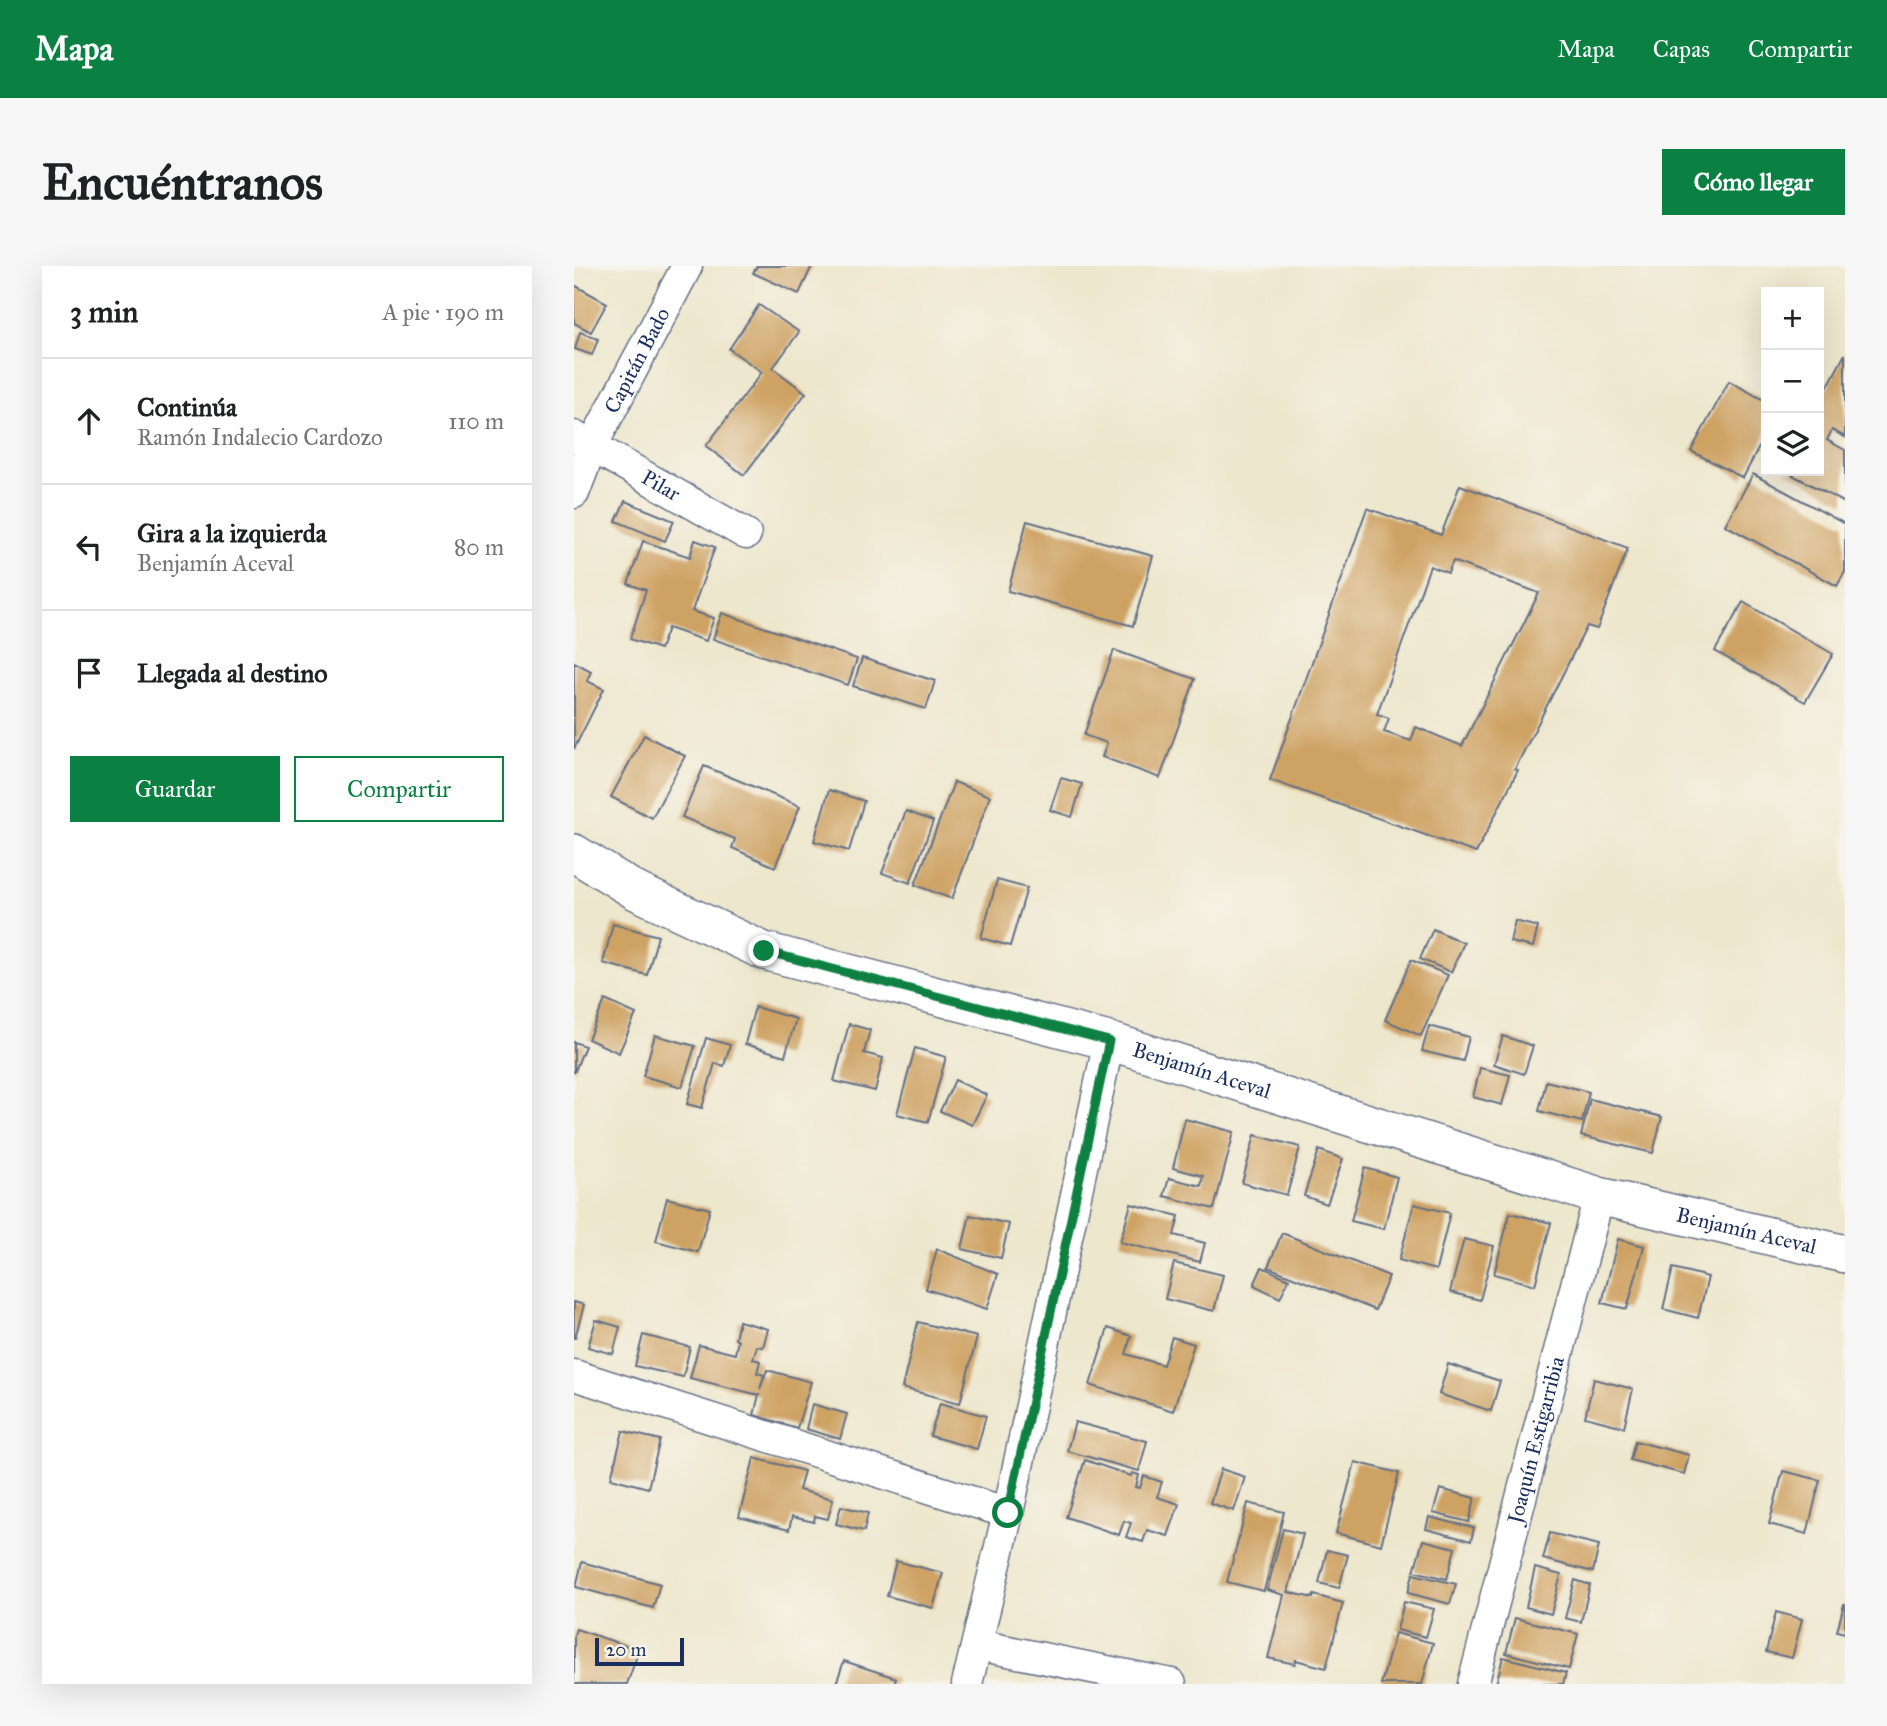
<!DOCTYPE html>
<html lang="es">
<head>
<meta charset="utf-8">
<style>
	body { margin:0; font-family:"IM FELL Great Primer",serif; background:#f6f6f6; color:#202124 }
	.controls { position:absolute; right:21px; top:21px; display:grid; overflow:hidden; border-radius:0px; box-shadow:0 7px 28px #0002 }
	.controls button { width:63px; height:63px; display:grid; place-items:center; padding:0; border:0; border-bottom:2px solid #e0e0e0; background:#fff; color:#202124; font:35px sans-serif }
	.scale { position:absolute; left:21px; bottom:18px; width:89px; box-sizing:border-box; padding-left:7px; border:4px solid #1b2f5e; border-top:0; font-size:19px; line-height:24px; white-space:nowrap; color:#1b2f5e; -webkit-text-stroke:5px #f7f3e8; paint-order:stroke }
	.stop { position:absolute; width:21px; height:21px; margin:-16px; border:5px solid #0b8043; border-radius:50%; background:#fff }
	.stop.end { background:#0b8043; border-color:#fff; box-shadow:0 2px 7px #0008 }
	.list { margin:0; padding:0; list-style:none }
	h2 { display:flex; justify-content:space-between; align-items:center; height:91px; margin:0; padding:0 28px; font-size:30px }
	h2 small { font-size:23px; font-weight:400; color:#757577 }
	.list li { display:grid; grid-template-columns:46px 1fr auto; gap:21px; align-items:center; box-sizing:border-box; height:126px; padding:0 28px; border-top:2px solid #e0e0e0 }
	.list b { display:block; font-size:26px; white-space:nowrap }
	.list p { margin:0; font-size:23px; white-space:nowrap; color:#757577 }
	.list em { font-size:23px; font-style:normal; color:#757577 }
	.actions { display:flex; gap:14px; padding:21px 28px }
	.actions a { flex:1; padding:16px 0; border:2px solid #0b8043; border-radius:0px; text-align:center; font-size:24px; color:#0b8043 }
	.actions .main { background:#0b8043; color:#fff }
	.icon { flex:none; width:38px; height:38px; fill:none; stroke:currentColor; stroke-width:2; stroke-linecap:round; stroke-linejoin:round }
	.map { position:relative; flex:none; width:1271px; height:1418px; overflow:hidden; border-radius:0px }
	header { display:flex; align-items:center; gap:42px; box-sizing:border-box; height:98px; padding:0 35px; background:#0b8043; color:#fff }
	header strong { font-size:33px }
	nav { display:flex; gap:38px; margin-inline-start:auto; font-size:24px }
	.intro { display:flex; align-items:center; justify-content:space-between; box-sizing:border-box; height:168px; padding:0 42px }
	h1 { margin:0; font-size:49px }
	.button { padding:18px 32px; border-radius:0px; background:#0b8043; color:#fff; font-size:24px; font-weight:700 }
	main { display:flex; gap:42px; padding:0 42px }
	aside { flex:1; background:#fff; border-radius:0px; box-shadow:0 7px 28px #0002 }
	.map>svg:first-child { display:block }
	.building { fill:#cea264; fill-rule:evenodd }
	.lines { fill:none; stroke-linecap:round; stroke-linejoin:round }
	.minor-casing { stroke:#646f85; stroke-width:33 }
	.tertiary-casing { stroke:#646f85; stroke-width:40 }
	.minor { stroke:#fff; stroke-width:30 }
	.tertiary { stroke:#fff; stroke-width:37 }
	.route { stroke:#0b8043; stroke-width:9 }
	.labels { text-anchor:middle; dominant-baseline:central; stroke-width:6; stroke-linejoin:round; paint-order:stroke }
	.street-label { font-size:21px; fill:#1b2f5e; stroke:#f7f3e8 }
</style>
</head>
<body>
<header>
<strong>Mapa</strong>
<nav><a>Mapa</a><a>Capas</a><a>Compartir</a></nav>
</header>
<div class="intro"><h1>Encuéntranos</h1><a class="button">Cómo llegar</a></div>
<main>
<aside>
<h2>3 min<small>A pie · 190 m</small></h2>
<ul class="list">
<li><svg class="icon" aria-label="ahead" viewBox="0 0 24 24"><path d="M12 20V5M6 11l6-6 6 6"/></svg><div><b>Continúa</b><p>Ramón Indalecio Cardozo</p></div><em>110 m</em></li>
<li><svg class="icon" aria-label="left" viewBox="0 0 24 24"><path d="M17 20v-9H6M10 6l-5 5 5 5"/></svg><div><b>Gira a la izquierda</b><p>Benjamín Aceval</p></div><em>80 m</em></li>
<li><svg class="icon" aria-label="arrive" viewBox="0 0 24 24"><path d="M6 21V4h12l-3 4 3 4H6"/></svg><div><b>Llegada al destino</b></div></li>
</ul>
<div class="actions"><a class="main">Guardar</a><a>Compartir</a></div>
</aside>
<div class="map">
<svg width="1271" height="1418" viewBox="0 0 1271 1418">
	<rect width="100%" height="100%" fill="#f7f3e8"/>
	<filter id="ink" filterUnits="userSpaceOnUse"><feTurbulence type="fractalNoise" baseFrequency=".0143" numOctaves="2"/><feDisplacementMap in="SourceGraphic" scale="14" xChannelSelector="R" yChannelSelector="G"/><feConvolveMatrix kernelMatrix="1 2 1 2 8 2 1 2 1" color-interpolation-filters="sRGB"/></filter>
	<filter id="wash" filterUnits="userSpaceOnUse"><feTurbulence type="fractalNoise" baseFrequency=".00686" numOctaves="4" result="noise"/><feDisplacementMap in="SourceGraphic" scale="28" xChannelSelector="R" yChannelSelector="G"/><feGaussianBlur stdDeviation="1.57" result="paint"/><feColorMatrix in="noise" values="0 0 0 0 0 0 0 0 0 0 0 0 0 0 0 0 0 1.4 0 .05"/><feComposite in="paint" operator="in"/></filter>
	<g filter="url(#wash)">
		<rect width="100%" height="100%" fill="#ede7cd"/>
		<g id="blocks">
			<g class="building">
				<polygon points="183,0 238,0 225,28 179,7"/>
				<polygon points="0,19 33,37 17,66 0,57"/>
				<polygon points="185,39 225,66 199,102 232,127 170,209 132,180 188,106 155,83"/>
				<polygon points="6,66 24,73 18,89 1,83"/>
				<polygon points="1271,88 1271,171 1258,164 1253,174 1271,184 1271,237 1211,205 1245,205 1245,137"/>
				<polygon points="1155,115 1192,135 1192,168 1169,212 1117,185"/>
				<polygon points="1179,208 1271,258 1271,306 1263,320 1151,259"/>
				<path d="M886,219L1054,282L1023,363L1013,360L941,503L944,504L902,587L696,514L793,242L867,269ZM879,295L965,327L888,480L842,461L837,475L810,466L815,452L803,448L856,300L874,307Z"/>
				<polygon points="51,235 100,255 91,275 42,255"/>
				<polygon points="453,255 579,290 559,360 434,325"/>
				<polygon points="121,274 141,281 118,345 140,352 132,375 94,362 86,383 56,373 72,324 54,318 69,275 116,291"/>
				<polygon points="1169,336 1259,388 1231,436 1141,385"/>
				<polygon points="148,347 283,393 274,419 139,373"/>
				<polygon points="540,384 621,413 586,512 528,491 533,477 510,469"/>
				<polygon points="288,392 361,415 352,443 279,420"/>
				<polygon points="0,396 17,405 13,415 30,423 0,483"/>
				<polygon points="70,469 111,490 78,552 37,531"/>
				<polygon points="130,500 226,540 201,601 158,582 161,573 108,551"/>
				<polygon points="487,512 508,518 498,551 476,544"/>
				<polygon points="380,516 416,530 378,633 341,619"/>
				<polygon points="255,524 290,535 275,585 240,575"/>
				<polygon points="332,545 359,555 336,617 308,607"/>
				<polygon points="423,614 453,622 436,680 407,672"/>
				<polygon points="941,655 964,661 959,681 936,676"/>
				<polygon points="39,658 84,670 73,709 29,697"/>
				<polygon points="859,663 890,677 877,706 846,693"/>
				<polygon points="837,694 874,709 847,770 811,754"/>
				<polygon points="31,734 62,748 45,787 14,773"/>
				<polygon points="181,741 222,753 211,790 171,778"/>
				<polygon points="275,758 296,764 290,787 309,792 301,825 260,815"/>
				<polygon points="855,760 895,771 889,795 848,785"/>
				<polygon points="81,769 121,780 108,821 69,810"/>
				<polygon points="929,770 959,780 950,808 920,798"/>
				<polygon points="132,772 156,779 150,800 141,797 128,842 113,838"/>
				<polygon points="0,776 11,780 0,807"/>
				<polygon points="341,782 372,791 354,856 323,848"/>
				<polygon points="906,802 936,809 928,839 899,831"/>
				<polygon points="381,814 413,829 398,859 366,845"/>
				<polygon points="972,815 1015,826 1008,856 965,845"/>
				<polygon points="1016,833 1088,851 1079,887 1007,870"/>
				<polygon points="611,853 660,866 640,943 590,930 595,912 627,920 629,910 599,902"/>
				<polygon points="681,869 726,881 713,929 668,917"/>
				<polygon points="745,884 769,893 753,938 730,930"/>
				<polygon points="791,902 823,911 810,963 777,955"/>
				<polygon points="93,932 136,943 124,986 82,975"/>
				<polygon points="557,938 605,950 600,969 631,977 626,996 546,976"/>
				<polygon points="840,938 876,947 862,1004 825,994"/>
				<polygon points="936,947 977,957 961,1019 920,1008"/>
				<polygon points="396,949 435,958 427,992 388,983"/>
				<polygon points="708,967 815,1010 801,1044 694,1001"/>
				<polygon points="890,973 920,980 906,1034 876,1026"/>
				<polygon points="1044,973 1070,980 1053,1043 1028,1037"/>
				<polygon points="363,983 424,1008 413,1043 352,1023"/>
				<polygon points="600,997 649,1009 640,1045 591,1033"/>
				<polygon points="688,1001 715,1013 706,1032 680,1019"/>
				<polygon points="1099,1002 1134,1011 1124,1052 1089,1043"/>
				<polygon points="0,1036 10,1039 1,1072 0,1072"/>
				<polygon points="22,1054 46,1061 39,1088 14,1081"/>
				<polygon points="165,1055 194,1063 189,1081 183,1080 179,1093 186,1095 183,1107 190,1109 186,1123 193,1104 237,1116 223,1162 180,1149 185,1129 116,1112 125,1079 161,1088 164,1074 161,1073"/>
				<polygon points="344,1056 403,1071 386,1137 328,1122"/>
				<polygon points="534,1062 557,1070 552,1088 589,1099 598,1071 620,1078 599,1145 516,1119"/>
				<polygon points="69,1069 116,1081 109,1111 61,1100"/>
				<polygon points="874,1098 926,1115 917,1145 865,1128"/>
				<polygon points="1020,1113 1059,1123 1050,1161 1011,1151"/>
				<polygon points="366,1137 412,1150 403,1183 356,1170"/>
				<polygon points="238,1138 273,1148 266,1173 232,1163"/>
				<polygon points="501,1156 573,1175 565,1205 493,1185"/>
				<polygon points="49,1165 86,1174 74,1222 37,1212"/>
				<polygon points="1061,1175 1115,1189 1110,1208 1056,1194"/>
				<polygon points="180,1192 230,1205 225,1224 259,1233 254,1253 241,1250 240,1256 218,1251 215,1264 165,1251"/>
				<polygon points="511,1194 557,1210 558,1207 565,1209 562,1221 566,1222 570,1210 588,1216 583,1231 605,1238 594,1270 573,1264 569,1276 552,1271 557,1257 550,1255 545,1269 492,1251"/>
				<polygon points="781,1196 825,1207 807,1279 762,1267"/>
				<polygon points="647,1203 671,1211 660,1245 636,1237"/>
				<polygon points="1209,1205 1246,1214 1233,1268 1195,1258"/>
				<polygon points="866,1223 901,1232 895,1256 859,1247"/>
				<polygon points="674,1237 710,1246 690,1325 653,1316"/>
				<polygon points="267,1240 294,1247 290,1265 262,1258"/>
				<polygon points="855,1251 900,1262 897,1275 852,1263"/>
				<polygon points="709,1263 729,1268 714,1326 739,1332 740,1329 769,1337 752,1402 722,1394 721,1398 694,1392 710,1329 693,1324"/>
				<polygon points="976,1267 1025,1279 1019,1306 969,1293"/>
				<polygon points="849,1274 881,1282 873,1313 840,1305"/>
				<polygon points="753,1284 774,1289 765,1322 745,1317"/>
				<polygon points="322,1295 369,1307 359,1342 313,1330"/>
				<polygon points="8,1296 86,1318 79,1342 2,1321"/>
				<polygon points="961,1302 987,1309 977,1348 952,1341"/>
				<polygon points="839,1308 882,1318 876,1338 834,1327"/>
				<polygon points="1001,1314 1016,1319 1007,1356 991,1352"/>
				<polygon points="830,1336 860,1343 852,1371 823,1364"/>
				<polygon points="1270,1338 1271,1338 1271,1367 1263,1365"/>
				<polygon points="1202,1346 1228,1353 1218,1392 1192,1386"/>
				<polygon points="941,1352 1004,1368 995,1403 932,1387"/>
				<polygon points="2,1363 65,1384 53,1418 0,1418 0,1369"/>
				<polygon points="821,1367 859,1377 848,1418 807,1418"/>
				<polygon points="929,1391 992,1407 989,1418 922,1418"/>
				<polygon points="270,1395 322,1412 320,1418 262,1418"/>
			</g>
		</g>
	</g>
	<g filter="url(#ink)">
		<use href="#blocks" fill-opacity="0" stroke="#646f85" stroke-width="2"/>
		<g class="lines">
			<g class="minor-casing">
				<g id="minor">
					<path id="s1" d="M0,170L172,268"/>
					<path id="s2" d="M0,227L18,180L113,0"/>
					<polyline points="0,1109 434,1247"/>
					<polyline points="404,1379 597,1418"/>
					<polyline points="393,1418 434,1247 535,775"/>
					<path id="s3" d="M899,1418L1025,930"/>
				</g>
			</g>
			<g class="tertiary-casing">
				<g id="tertiary">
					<path id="s4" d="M0,587L62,625L190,685L535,775L1025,930L1271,988"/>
				</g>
			</g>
			<use href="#minor" class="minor"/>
			<use href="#tertiary" class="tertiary"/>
		</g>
	</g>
	<g class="lines" filter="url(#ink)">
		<polyline class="route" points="190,685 535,775 434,1247"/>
	</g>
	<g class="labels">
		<g class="street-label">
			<text stroke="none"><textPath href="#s2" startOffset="147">Capitán Bado</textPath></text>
			<text stroke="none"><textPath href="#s1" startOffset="100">Pilar</textPath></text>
			<text stroke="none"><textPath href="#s4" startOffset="668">Benjamín Aceval</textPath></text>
			<text stroke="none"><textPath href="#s4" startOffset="1236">Benjamín Aceval</textPath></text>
			<text stroke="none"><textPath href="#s3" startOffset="252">Joaquín Estigarribia</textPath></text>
		</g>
	</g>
</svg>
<div class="controls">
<button>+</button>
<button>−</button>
<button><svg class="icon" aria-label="layers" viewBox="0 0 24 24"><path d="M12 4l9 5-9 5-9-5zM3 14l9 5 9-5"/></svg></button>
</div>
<div class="scale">20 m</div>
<div class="stop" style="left:434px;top:1247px"></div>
<div class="stop end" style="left:190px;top:685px"></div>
</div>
</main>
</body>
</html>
